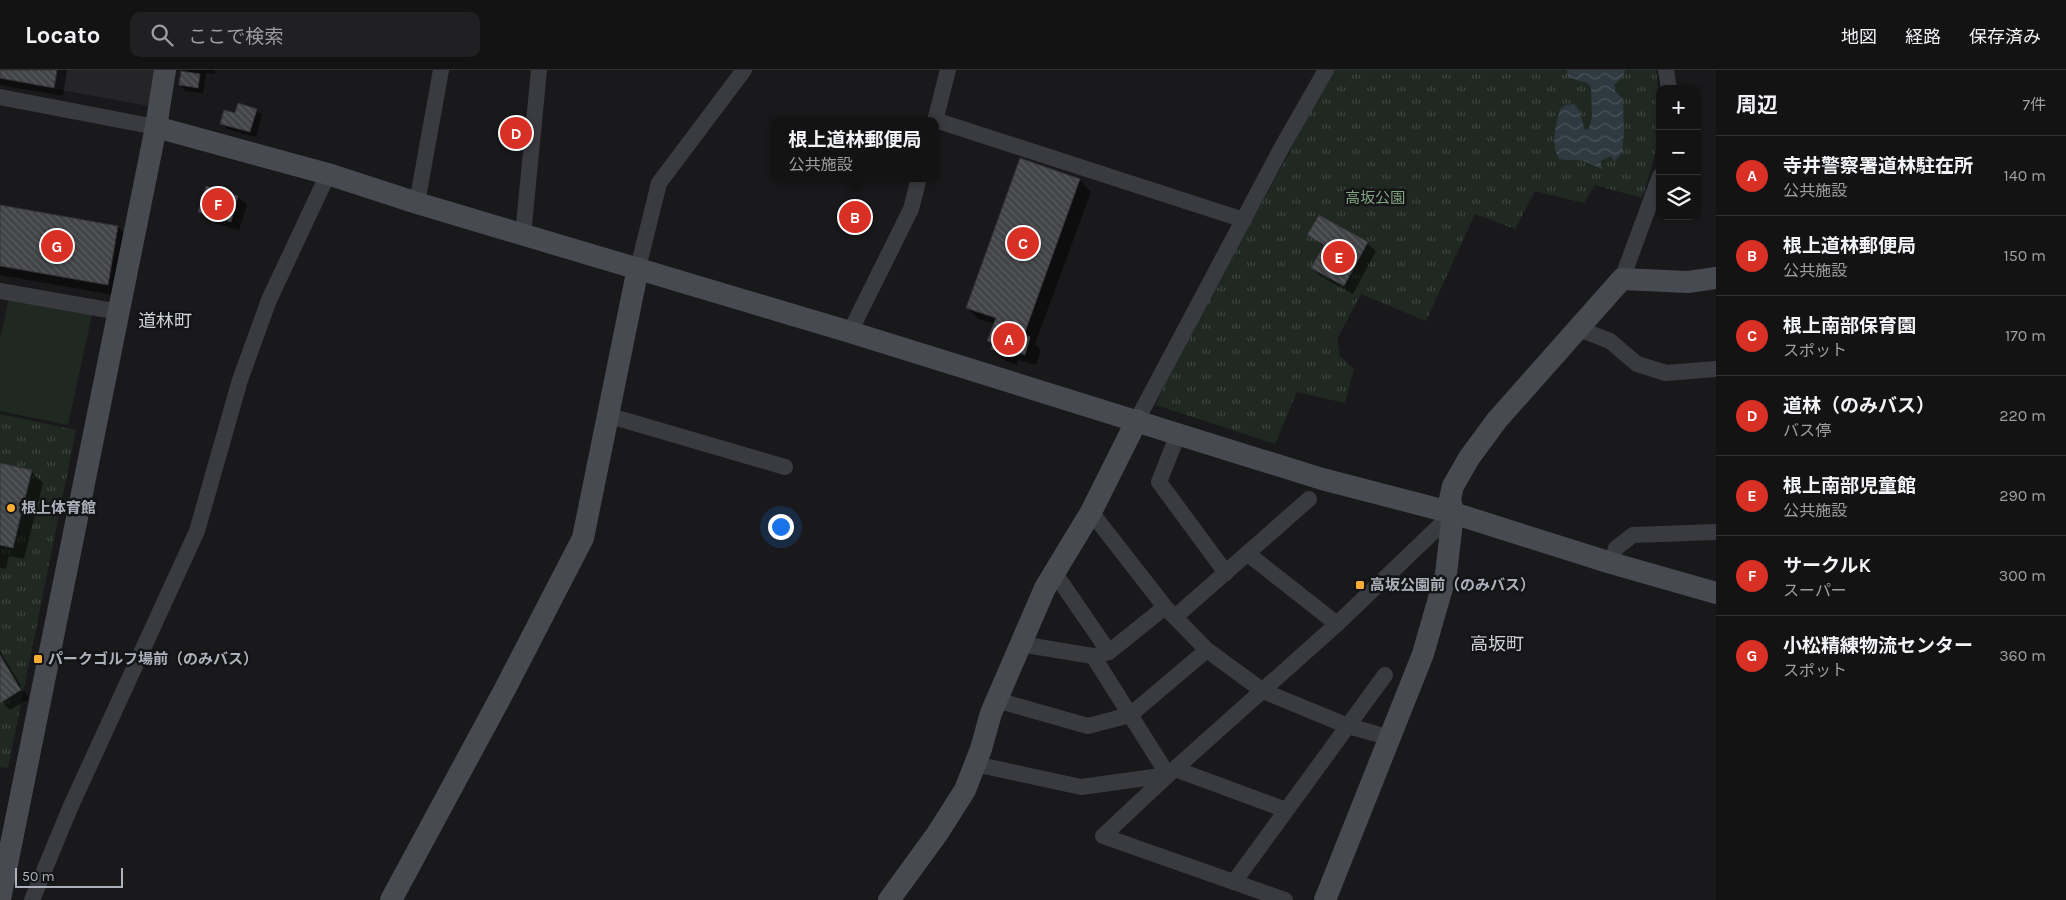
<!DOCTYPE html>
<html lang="ja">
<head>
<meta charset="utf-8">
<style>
	body { margin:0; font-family:Karla,"Noto Sans JP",sans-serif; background:#202022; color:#f1f3f6 }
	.controls { position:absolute; right:15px; top:15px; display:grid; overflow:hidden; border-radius:10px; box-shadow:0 1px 4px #0004 }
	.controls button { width:45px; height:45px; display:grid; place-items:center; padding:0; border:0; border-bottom:1px solid #323234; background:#131314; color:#f1f3f6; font:25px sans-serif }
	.scale { position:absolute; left:15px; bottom:12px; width:108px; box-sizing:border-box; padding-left:5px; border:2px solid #abb0bb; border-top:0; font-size:14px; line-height:18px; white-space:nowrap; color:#abb0bb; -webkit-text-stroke:4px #141416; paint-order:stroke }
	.you { position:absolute; left:780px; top:456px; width:18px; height:18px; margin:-12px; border:4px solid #fff; border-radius:50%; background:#1a73e8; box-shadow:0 0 0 8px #1a73e833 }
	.badge { display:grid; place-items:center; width:32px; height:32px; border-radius:50%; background:#d93025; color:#fff; font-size:16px; font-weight:700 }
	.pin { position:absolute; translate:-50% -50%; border:2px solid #fff; box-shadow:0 1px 5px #0006 }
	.popup { position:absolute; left:771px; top:47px; width:168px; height:65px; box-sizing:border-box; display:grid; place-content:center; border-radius:10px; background:#131314; filter:drop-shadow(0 1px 4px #0005); font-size:16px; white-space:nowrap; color:#9d9ea0 }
	.popup b { font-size:19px; color:#f1f3f6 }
	.popup::after { content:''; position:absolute; left:50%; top:100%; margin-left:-10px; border:10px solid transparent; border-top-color:#131314 }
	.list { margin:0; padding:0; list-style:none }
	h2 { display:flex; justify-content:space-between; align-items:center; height:65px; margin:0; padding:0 20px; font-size:21px }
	h2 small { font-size:16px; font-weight:400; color:#9d9ea0 }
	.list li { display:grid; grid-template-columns:32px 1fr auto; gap:15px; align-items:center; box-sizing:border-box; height:80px; padding:0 20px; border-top:1px solid #323234 }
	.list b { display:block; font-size:19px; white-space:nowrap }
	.list p { margin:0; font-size:16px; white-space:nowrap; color:#9d9ea0 }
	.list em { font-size:16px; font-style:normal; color:#9d9ea0 }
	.icon { flex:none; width:28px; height:28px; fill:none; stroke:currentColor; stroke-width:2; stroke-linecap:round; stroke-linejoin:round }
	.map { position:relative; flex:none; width:1716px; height:830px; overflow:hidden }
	header { display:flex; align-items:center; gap:30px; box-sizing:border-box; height:70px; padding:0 25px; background:#131314; border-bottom:1px solid #323234 }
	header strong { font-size:24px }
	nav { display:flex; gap:28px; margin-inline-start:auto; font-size:18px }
	.search { width:350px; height:45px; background:#202022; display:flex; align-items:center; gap:12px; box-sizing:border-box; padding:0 18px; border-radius:10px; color:#9d9ea0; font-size:19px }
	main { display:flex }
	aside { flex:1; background:#131314 }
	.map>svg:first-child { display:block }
	.built { fill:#252528 }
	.grass { fill:url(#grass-tufts) }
	.garden { fill:#202921 }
	.water { fill:url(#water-waves) }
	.shadow { fill:#0007 }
	.building { fill:url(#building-back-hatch); stroke:#333337 }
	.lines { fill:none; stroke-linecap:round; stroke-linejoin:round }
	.street { stroke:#3a3b40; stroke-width:16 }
	.secondary { stroke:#474a50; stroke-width:22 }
	.poi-dot { fill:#f9ae33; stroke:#141416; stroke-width:2 }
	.labels { text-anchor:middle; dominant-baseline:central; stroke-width:5; stroke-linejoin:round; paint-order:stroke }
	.park-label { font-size:15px; fill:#81a782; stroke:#141416 }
	.poi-label { font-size:15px; font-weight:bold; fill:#abb0bb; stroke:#141416; text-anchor:start }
	.quarter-label { font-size:18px; fill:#cccfd7; stroke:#141416 }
</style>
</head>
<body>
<header>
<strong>Locato</strong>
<div class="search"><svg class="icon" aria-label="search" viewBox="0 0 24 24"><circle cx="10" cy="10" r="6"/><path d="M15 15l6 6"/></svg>ここで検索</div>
<nav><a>地図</a><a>経路</a><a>保存済み</a></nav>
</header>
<main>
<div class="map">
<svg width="1716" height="830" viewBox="0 0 1716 830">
	<defs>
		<pattern id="grass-tufts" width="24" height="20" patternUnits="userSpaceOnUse" patternTransform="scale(1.25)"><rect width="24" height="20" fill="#202921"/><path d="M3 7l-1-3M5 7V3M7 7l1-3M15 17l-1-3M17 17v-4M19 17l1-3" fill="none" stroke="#3e463f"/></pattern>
		<pattern id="water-waves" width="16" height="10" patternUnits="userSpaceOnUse" patternTransform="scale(1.25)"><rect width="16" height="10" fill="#2e3940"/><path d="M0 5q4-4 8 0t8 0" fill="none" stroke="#4a535a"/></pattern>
		<pattern id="building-back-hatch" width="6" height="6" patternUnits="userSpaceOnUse" patternTransform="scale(1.25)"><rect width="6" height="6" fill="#434448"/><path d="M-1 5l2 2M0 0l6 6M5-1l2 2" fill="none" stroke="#5b5c60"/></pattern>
	</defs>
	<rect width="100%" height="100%" fill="#19191b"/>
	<polygon class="built" points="0,0 154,0 149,36 0,9"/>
	<g class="grass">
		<path d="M1331,0H1656C1663,53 1659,78 1642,128L1595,115L1584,133L1535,121L1515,159L1475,144L1426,251L1361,224L1337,269L1340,286L1354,299L1345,333L1297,322L1275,374L1156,335L1171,299L1288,85Z"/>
		<polygon points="0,344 76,360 8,698 0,697"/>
	</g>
	<polygon class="garden" points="9,228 92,245 68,355 0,341 0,269"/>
	<path class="water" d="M1567,0H1625L1623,7L1614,15L1615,21L1623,29L1624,62L1622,83L1614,92L1611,86L1600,91L1603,99C1596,97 1589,92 1583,91C1575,89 1567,91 1559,89C1550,72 1556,57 1560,39L1566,35L1574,34L1579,40L1585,60L1589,58L1592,46L1591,17L1587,13L1568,7Z"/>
	<g class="shadow">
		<polygon points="0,0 67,0 63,26 0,15"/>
		<polygon points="182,0 215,0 215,4 206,3 203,23 186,21 180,15"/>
		<polygon points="256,40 262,45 256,67 227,59 222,53 236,45"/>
		<polygon points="1021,90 1080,110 1091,122 1035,274 1041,280 1036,295 1018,290 1017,295 1004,290 992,279 994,276 989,271 995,254 978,249 967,237"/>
		<polygon points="238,127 247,135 239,160 208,151 200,142"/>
		<polygon points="0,137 118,157 130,169 119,226 0,205"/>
		<polygon points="1309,165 1367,173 1376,181 1353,224 1321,207 1313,198 1324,177"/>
		<polygon points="0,394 31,401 43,413 24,489 9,486 6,499 0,498"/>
		<polygon points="0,581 29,629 10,640 0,630"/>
	</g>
	<g class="building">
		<polygon points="0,0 57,0 54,18 0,8"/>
		<polygon points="181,1 200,4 198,18 179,15"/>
		<polygon points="238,33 257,39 250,62 220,54 224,40 235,43"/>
		<polygon points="1020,88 1080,109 1024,265 1030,267 1025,285 1007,279 1006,284 991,279 993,273 987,271 996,248 966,238"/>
		<polygon points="206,116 238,126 231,152 198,142"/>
		<polygon points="0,135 118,156 108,215 0,196"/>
		<polygon points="1319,145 1368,172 1344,216 1311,198 1324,175 1307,165"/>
		<polygon points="0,393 32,400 13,478 0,475"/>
		<polygon points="0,585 21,620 0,633"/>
	</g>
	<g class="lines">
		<g class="street">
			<polyline points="1666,0 1669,19"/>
			<polyline points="0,27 156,57"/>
			<polyline points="935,50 1244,150"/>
			<polyline points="935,51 948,0"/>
			<polyline points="417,133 441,0"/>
			<polyline points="523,165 539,0"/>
			<polyline points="638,198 659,113 744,0"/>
			<polyline points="1622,209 1660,106"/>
			<polyline points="0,221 119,242"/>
			<polyline points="1579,259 1610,271 1637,294 1666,303 1716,299"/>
			<polyline points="850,262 911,139 919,108"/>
			<polyline points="607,345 785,397"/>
			<polyline points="1137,350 1282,77 1326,0"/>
			<polyline points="1178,364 1159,412 1226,503"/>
			<polyline points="1091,442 1165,537 1207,580 1263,621 1348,656 1391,668"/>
			<polyline points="1248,484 1337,554"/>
			<polyline points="1611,493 1616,478 1633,465 1716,462"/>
			<polyline points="1054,502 1109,582"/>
			<polyline points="1175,547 1309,429"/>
			<polyline points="1098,585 1109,582 1165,537"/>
			<polyline points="996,630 1088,656 1130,645 1207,580"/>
			<polyline points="975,694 1081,717 1168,705 1093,586 1020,574"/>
			<polyline points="1175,699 1286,740"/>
			<polyline points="1234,812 1385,605"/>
			<polyline points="32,830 70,738 197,461 240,310 269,230 328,104"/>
			<polyline points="1285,830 1103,766 1168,705 1337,554 1453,443"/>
		</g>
		<g class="secondary">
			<polyline points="156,57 328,104 417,133 850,262 1322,409 1453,443 1611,493 1716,523"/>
			<polyline points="0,829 156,57 165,0"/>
			<polyline points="391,830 505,619 583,468 638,198"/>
			<polyline points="889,830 937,764 965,720 981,679 991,643 1045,518 1091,442 1137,350"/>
			<polyline points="1325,830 1423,584 1446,504 1453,443 1450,429 1453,416 1469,388 1497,350 1622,209 1688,212 1716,208"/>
		</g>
	</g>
	<g class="poi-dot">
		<circle cx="11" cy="438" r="5"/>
		<rect x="1355" y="510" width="10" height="10" rx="2.5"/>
		<rect x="33" y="584" width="10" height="10" rx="2.5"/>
	</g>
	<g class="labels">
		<g class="park-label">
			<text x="1375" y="128">高坂公園</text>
		</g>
		<g class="poi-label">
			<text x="21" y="438">根上体育館</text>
			<text x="1370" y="515">高坂公園前（のみバス）</text>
			<text x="48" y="589">パークゴルフ場前（のみバス）</text>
		</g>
		<g class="quarter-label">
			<text x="165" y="251">道林町</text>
			<text x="1497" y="574">高坂町</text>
		</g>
	</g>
</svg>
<div class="controls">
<button>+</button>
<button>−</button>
<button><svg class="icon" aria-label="layers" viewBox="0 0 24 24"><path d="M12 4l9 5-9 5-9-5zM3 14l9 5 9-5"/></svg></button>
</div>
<div class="scale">50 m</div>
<div class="you"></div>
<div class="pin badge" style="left:1009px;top:269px">A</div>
<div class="pin badge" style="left:855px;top:147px">B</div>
<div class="popup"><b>根上道林郵便局</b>公共施設</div>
<div class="pin badge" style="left:1023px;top:173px">C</div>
<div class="pin badge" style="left:516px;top:63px">D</div>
<div class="pin badge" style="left:1339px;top:187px">E</div>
<div class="pin badge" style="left:218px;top:134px">F</div>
<div class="pin badge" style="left:57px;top:176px">G</div>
</div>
<aside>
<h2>周辺<small>7件</small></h2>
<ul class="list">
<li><span class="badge">A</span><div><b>寺井警察署道林駐在所</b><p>公共施設</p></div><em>140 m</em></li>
<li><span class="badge">B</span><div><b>根上道林郵便局</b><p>公共施設</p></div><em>150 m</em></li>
<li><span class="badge">C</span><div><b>根上南部保育園</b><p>スポット</p></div><em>170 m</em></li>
<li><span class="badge">D</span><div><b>道林（のみバス）</b><p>バス停</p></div><em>220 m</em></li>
<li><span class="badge">E</span><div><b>根上南部児童館</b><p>公共施設</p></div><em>290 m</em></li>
<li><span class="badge">F</span><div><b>サークルK</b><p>スーパー</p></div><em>300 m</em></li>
<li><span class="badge">G</span><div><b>小松精練物流センター</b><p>スポット</p></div><em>360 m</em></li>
</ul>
</aside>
</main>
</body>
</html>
